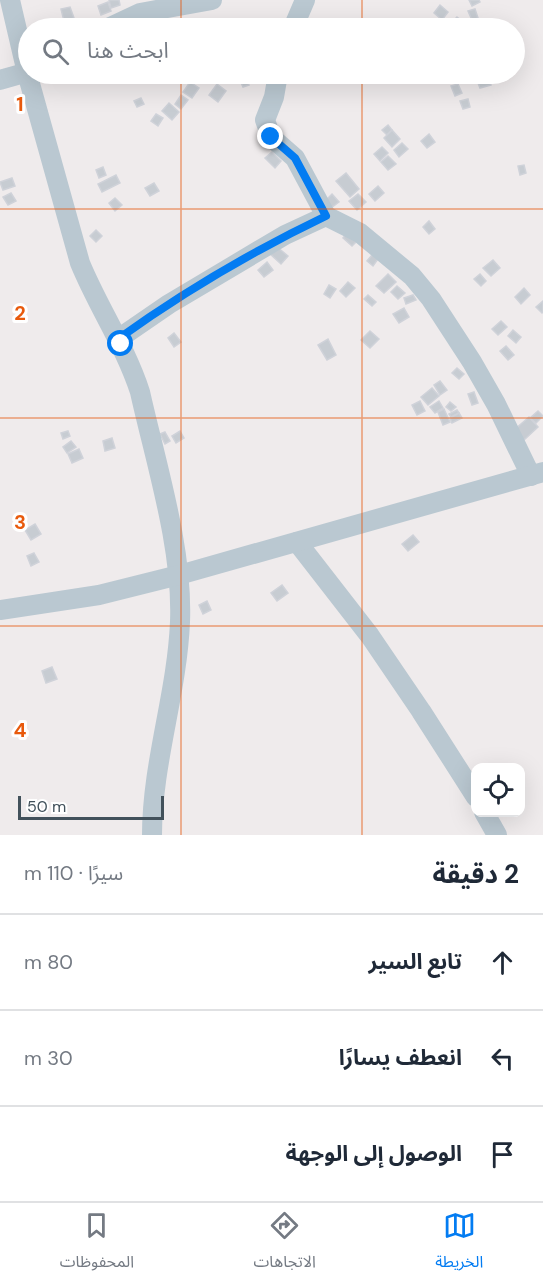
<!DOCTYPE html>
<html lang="ar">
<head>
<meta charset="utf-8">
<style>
	body { margin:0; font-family:"DM Sans","Noto Sans Arabic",sans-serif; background:#f6f6f7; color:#1f2937; direction:rtl }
	.controls { position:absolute; right:18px; bottom:18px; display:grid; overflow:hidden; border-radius:12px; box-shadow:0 6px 24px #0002 }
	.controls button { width:54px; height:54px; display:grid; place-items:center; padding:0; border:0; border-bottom:2px solid #e0e1e3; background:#fff; color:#1f2937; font:30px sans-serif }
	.scale { position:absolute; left:18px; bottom:15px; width:146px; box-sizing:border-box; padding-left:6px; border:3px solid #42515b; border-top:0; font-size:16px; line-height:21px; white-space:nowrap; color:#42515b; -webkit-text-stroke:4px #fff; paint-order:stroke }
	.stop { position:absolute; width:18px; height:18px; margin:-14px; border:4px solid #037cf2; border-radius:50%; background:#fff }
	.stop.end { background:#037cf2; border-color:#fff; box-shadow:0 2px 6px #0008 }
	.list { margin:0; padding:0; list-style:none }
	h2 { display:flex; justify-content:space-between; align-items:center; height:78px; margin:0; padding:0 24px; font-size:26px }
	h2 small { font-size:20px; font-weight:400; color:#747a83 }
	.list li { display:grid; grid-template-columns:39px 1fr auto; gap:18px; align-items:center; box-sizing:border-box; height:96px; padding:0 24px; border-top:2px solid #e0e1e3 }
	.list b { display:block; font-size:22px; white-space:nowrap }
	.list em { font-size:20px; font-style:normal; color:#747a83 }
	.icon { flex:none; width:33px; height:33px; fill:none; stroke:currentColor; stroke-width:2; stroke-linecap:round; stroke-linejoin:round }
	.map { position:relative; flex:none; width:543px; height:835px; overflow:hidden; direction:ltr }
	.search { position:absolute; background:#fff; box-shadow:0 6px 24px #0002; left:18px; right:18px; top:18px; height:66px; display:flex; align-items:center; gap:15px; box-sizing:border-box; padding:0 21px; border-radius:33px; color:#747a83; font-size:22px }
	.sheet { height:366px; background:#fff }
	nav { display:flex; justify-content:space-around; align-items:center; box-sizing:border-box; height:84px; border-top:2px solid #e0e1e3; background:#fff; font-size:16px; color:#747a83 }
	nav a { display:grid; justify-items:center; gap:3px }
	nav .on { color:#037cf2 }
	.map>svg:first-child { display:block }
	.building { fill:#c7ccd2; stroke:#cfd2d9; stroke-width:1.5 }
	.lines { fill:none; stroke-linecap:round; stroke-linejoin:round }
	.street { stroke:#bac8d1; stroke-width:20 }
	.route { stroke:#037cf2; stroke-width:8 }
	.grid { fill:none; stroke:#e8590c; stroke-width:1.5; stroke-opacity:0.55 }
	.grid-label { font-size:20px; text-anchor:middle; font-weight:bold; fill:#e8590c; stroke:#fff; stroke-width:6; stroke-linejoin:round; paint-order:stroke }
</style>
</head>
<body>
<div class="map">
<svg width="543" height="835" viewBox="0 0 543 835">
	<rect width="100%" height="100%" fill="#efebec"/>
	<g class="building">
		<polygon points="109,0 119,0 120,5 111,8"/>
		<polygon points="469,0 479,0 480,2 472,6"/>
		<polygon points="108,2 111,11 101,15 98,6"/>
		<polygon points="440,5 448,12 442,20 434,13"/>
		<polygon points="70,7 74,18 64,21 61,9"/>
		<polygon points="475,9 478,18 472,20 468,11"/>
		<polygon points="457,17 466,24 462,28 452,22"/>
		<polygon points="447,19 453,23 448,28 440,28"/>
		<polygon points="410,21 414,26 407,28 404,25"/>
		<polygon points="425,22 431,26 429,28 420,28"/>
		<polygon points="187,74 199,74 193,82 185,76"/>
		<polygon points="487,74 491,85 480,88 476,78"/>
		<polygon points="246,78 249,85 243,87 240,80"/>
		<polygon points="190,82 199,88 192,98 183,92"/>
		<polygon points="217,84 226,91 218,102 209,95"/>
		<polygon points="458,84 462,93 455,96 451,86"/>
		<polygon points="181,95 188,100 181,109 175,104"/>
		<polygon points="141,98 144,104 137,107 134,101"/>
		<polygon points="468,99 470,107 463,109 460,101"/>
		<polygon points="169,103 179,112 172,120 162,111"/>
		<polygon points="156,114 163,118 158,126 151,121"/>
		<polygon points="388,125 392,130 387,135 382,130"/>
		<polygon points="392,130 400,139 392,147 384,138"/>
		<polygon points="429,134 435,142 427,148 421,141"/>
		<polygon points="402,143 408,149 399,157 394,150"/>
		<polygon points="382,147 388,153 380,161 374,154"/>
		<polygon points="272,152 281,161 275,168 265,158"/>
		<polygon points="388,156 396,164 388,170 381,162"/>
		<polygon points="524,165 526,173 520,175 518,166"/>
		<polygon points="103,167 106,175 99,178 96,170"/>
		<polygon points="346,173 359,189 350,197 336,181"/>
		<polygon points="116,175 120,183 102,192 98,184"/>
		<polygon points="12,178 15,186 3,190 0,182"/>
		<polygon points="154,183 159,191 150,196 145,188"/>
		<polygon points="378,186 384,193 375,201 369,194"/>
		<polygon points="11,193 16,201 8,205 3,197"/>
		<polygon points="332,194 339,202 331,208 325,201"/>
		<polygon points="358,194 366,202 357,210 349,201"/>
		<polygon points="115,198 122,205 115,211 109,203"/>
		<polygon points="429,221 435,229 429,234 423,227"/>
		<polygon points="96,230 102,236 96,242 90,236"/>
		<polygon points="347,233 357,241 352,246 343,238"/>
		<polygon points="276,246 288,256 281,264 269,253"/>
		<polygon points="372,255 378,259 373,266 367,261"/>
		<polygon points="493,260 500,268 491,276 483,268"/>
		<polygon points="267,262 273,270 264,277 258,270"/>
		<polygon points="388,274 396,282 384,293 376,286"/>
		<polygon points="480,274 486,281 481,286 474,279"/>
		<polygon points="348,282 355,288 346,297 340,291"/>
		<polygon points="329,285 336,289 330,298 324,294"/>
		<polygon points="397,286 405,293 398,299 391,292"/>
		<polygon points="524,288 530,295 521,304 515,297"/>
		<polygon points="368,295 376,302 372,306 364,299"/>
		<polygon points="413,295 416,300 406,304 404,298"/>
		<polygon points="543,301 543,312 542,313 536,307"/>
		<polygon points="404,308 409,317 399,323 393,314"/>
		<polygon points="501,321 507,327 498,335 492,329"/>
		<polygon points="513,330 521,337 516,343 508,336"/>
		<polygon points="370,331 379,339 370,348 361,340"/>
		<polygon points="174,333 181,342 174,347 168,338"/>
		<polygon points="328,339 336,355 327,360 318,345"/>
		<polygon points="506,346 514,355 508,360 500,351"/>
		<polygon points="457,368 464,374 459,379 452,373"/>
		<polygon points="440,381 447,390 440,395 434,385"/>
		<polygon points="432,388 439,396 428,405 421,397"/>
		<polygon points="474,392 478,403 472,405 468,394"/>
		<polygon points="420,401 425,411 417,415 412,405"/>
		<polygon points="439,401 443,408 435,413 430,407"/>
		<polygon points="450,402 456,407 451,411 446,407"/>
		<polygon points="444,409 450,422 443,425 438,412"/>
		<polygon points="457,410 459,413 451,417 449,414"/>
		<polygon points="538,411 543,416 536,423 530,418"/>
		<polygon points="459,413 462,418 452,423 450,418"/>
		<polygon points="529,417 538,427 524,440 514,430"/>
		<polygon points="68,431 70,436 63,439 61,433"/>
		<polygon points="180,431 184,438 176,443 172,436"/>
		<polygon points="165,432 170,441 165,444 160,434"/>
		<polygon points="112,438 115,448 105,451 103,441"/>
		<polygon points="71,441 76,447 67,453 63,447"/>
		<polygon points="79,449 83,458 72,463 68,454"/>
		<polygon points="35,524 41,534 31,540 25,530"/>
		<polygon points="413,535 419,542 408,551 402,544"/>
		<polygon points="34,553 39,562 31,566 27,556"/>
		<polygon points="282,585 288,593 277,601 271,593"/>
		<polygon points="207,601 211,610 203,614 199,605"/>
		<polygon points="52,667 57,679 46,683 42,671"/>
	</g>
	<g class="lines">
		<g class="street">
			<path d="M10,0L27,73L80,263C98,307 125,346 140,392C156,464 183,548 180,622C177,694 152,763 152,835"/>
			<polyline points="108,28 140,13 212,0"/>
			<polyline points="293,28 305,0"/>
			<polyline points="278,74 274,97 265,120 271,137 295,158 326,216 360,233 412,276 431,299 472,362 496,404 531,476"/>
			<polyline points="0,80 28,72"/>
			<polyline points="118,339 169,304 285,235 326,216"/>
			<polyline points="297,542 370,636 421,711 476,797"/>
			<polyline points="0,610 99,595 179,575 543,472"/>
			<polyline points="484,812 497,835"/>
		</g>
	</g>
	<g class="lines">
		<path class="route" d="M121,344L118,339C182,293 255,250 326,216L295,158L271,137"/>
	</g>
	<path class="grid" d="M181,0V28M362,0V28M181,74V835M362,74V835M0,209H543M0,418H543M0,626H543"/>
	<g class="grid-label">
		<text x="20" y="111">1</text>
		<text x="20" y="320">2</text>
		<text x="20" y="529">3</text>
		<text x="20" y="737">4</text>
	</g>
</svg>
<div class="controls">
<button><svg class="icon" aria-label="locate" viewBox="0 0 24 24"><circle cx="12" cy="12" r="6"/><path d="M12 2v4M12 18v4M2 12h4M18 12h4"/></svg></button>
</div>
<div class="scale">50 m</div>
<div class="stop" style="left:121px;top:344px"></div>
<div class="stop end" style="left:271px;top:137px"></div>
<div class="search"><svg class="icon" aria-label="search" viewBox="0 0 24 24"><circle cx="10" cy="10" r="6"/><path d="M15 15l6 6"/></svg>ابحث هنا</div>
</div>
<section class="sheet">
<h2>2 دقيقة<small>سيرًا · 110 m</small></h2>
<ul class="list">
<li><svg class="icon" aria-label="ahead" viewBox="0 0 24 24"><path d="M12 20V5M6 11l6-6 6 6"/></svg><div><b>تابع السير</b></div><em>80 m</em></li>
<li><svg class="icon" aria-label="left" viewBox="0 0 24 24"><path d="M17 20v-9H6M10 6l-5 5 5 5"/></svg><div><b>انعطف يسارًا</b></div><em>30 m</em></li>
<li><svg class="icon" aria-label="arrive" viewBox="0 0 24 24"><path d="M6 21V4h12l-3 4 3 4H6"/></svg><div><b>الوصول إلى الوجهة</b></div></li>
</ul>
</section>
<nav>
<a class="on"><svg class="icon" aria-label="map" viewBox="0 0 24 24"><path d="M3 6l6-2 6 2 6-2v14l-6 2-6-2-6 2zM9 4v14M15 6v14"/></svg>الخريطة</a>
<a><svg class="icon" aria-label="directions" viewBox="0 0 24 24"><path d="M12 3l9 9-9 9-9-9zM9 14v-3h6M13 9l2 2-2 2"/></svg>الاتجاهات</a>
<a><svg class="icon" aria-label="saved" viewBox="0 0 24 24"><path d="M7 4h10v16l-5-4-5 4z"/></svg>المحفوظات</a>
</nav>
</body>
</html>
